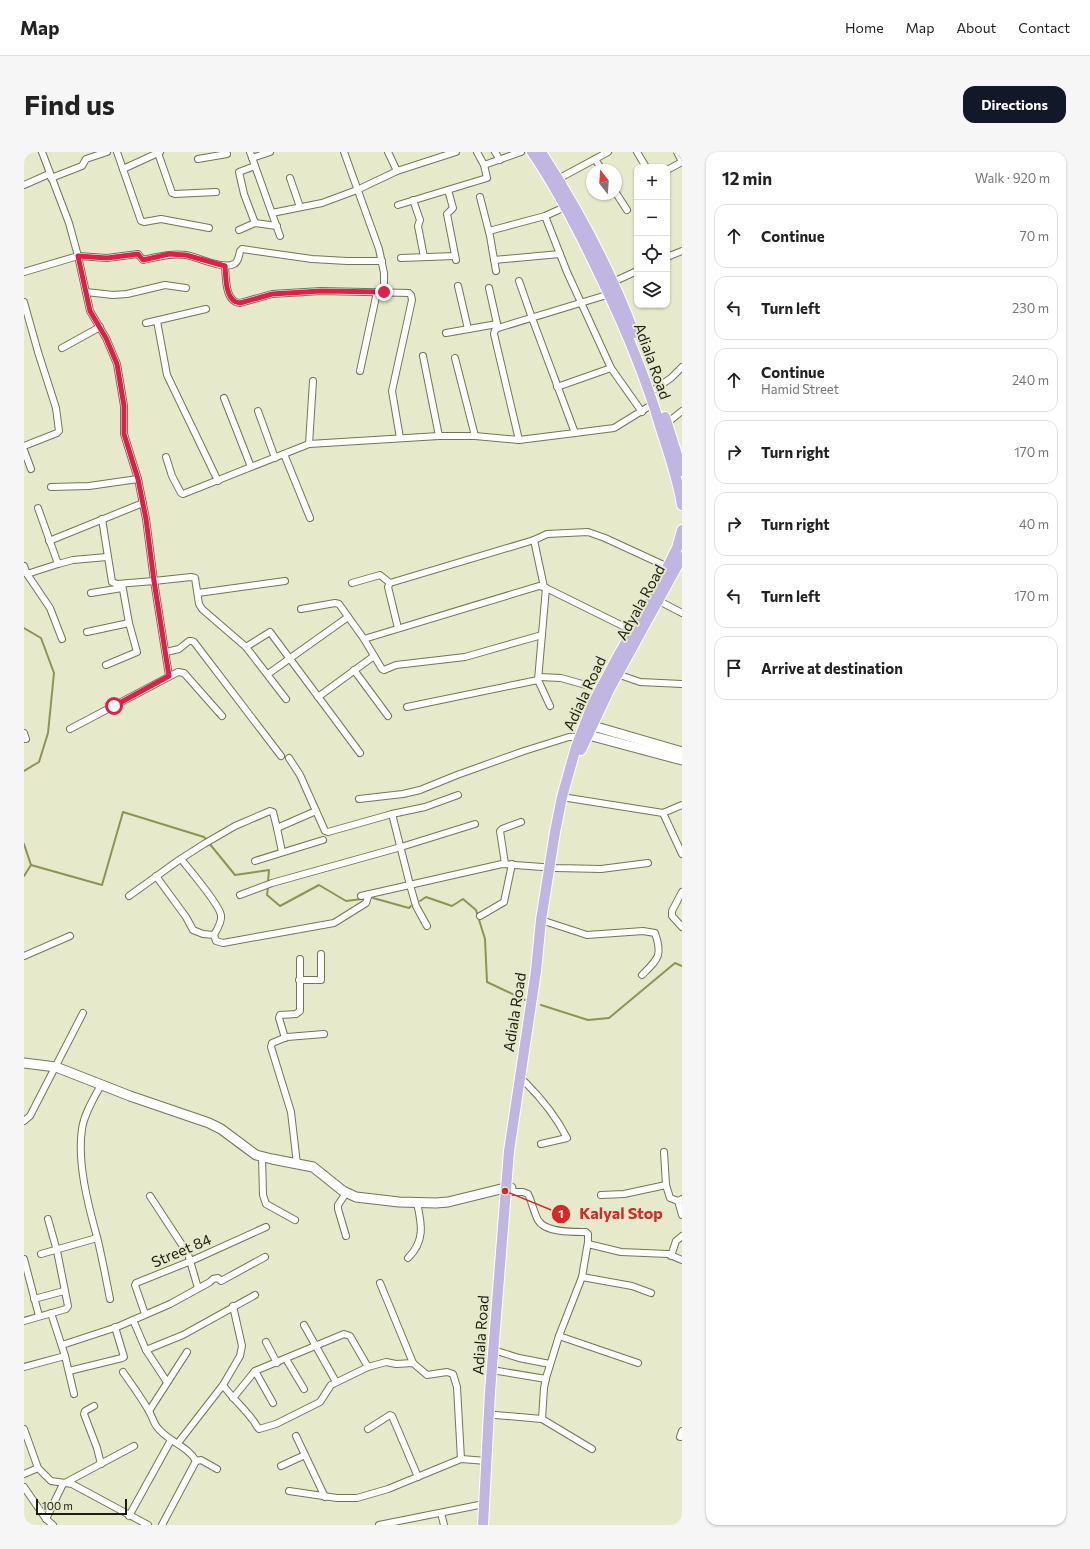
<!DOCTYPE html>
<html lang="en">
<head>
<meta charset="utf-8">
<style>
	body { margin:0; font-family:Commissioner,sans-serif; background:#f6f6f6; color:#222 }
	.controls { position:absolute; right:12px; top:12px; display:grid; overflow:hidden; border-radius:8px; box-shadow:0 1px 3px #0004 }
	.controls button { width:36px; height:36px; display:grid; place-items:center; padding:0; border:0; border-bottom:1px solid #e0e0e0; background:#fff; color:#222; font:20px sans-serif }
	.compass { position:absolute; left:562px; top:12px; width:36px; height:36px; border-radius:50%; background:#fff; box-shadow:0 1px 3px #0004; rotate:343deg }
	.scale { position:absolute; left:12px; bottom:10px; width:91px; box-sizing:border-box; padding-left:4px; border:2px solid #1c1d11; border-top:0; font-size:11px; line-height:14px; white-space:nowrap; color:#1c1d11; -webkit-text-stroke:3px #e6eaca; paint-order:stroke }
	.stop { position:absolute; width:12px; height:12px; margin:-9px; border:3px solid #e11d48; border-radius:50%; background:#fff }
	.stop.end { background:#e11d48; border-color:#fff; box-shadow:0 1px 4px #0008 }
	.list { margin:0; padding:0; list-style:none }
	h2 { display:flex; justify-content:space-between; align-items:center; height:52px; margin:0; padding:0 16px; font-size:17px }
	h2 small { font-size:13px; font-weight:400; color:#767676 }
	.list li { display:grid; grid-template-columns:26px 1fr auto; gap:12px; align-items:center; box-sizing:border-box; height:64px; margin:0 8px 8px; padding:0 8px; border:1px solid #e0e0e0; border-radius:12px }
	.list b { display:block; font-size:15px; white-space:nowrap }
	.list p { margin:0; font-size:13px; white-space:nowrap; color:#767676 }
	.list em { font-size:13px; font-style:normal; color:#767676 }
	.icon { flex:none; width:22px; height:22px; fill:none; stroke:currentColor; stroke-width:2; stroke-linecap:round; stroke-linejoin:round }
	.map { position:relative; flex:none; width:658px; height:1373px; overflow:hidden; border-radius:12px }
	header { display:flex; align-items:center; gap:24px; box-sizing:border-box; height:56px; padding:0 20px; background:#fff; border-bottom:1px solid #e0e0e0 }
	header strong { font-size:19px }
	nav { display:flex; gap:22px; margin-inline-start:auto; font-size:14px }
	.intro { display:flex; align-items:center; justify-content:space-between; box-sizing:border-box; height:96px; padding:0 24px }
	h1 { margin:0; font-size:28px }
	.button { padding:10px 18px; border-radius:12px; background:#111827; color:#fff; font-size:14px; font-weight:700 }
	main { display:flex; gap:24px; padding:0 24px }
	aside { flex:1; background:#fff; border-radius:12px; box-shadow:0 1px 3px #0004 }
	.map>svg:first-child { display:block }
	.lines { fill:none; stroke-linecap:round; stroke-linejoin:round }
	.stream { stroke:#8d9453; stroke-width:2 }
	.street-casing { stroke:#727659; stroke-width:8 }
	.secondary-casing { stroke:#727659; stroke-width:11 }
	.primary-casing { stroke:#fff; stroke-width:12 }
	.street { stroke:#fff; stroke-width:6 }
	.secondary { stroke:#fff; stroke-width:9 }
	.primary { stroke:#c1b5e2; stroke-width:10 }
	.route { stroke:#e11d48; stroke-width:5 }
	.labels { text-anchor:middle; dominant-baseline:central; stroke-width:4; stroke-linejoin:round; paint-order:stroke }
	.street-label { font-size:15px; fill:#1c1d11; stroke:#e6eaca }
	.leader { fill:none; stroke:#d62828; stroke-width:1.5 }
	.callout-dot { fill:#d62828; stroke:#e6eaca; stroke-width:1.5 }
	.mark-label { font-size:12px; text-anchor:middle; font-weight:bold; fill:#fff }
	.callout-label { font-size:16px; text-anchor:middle; font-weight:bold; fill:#d62828; stroke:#e6eaca; stroke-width:4; stroke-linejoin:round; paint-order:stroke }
</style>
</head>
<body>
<header>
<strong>Map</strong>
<nav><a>Home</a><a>Map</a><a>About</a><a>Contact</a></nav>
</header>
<div class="intro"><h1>Find us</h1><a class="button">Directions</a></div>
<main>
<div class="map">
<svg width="658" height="1373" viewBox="0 0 658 1373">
	<rect width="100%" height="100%" fill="#e6eaca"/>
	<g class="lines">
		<g class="stream">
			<polyline points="0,476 17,486 30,521 24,581 15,610 0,619"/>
			<polyline points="185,691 211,723 245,718 244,729"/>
			<polyline points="0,692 7,713 0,724"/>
			<polyline points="7,713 78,733 99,660 180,685 182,687"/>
			<polyline points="244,735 243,743 256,754 295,733 322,749 338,747"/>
			<polyline points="349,746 385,756 387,754"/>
			<polyline points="396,749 402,745 428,754 439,747 452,758 461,787 463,830 501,848"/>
			<polyline points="517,853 564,868 585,866 651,811 658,814"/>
		</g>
		<g class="street-casing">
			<g id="street">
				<polyline points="18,0 45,71 54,104 66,159 82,186 93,212 100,254 100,282 114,327 122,367 130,429 167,425 171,426 175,452 178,457 222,495 262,547"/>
				<polyline points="93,0 117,69 120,70 137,67 185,76"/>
				<polyline points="226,0 256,84"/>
				<polyline points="320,0 355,97 360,121 360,140"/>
				<polyline points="364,0 373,19"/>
				<polyline points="471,0 476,8"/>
				<polyline points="613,0 622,15"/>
				<polyline points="653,0 658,10"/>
				<polyline points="134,1 148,41 151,42 192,40"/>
				<polyline points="228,6 246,0"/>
				<polyline points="174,7 203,2"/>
				<polyline points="571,7 578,18"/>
				<polyline points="460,13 497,0"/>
				<polyline points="231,14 215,20 220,42 231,71"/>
				<polyline points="99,17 136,0"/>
				<polyline points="643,18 658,10"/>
				<polyline points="27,26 58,14 62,7 83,0"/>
				<polyline points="266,26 276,55"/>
				<polyline points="534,27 584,0"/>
				<polyline points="0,33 25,22"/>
				<polyline points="424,38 429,56 423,62 432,108"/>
				<polyline points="592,41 603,58"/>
				<polyline points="456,45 466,84 472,119"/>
				<polyline points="389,48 396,68 394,74 400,105"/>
				<polyline points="374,53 463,26 460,13 453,0"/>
				<polyline points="248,61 298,51 333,38 373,19 432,0"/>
				<polyline points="521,64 543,120 587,216 618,260"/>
				<polyline points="215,78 231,71 253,74"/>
				<polyline points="465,79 521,64 541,55"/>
				<polyline points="643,105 658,99"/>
				<polyline points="377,106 431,104"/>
				<polyline points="470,108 536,102"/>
				<path d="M201,114C202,126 201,150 216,151L248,142L297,139L385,141L387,143L388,148L368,239L376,286"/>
				<path d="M0,120L54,104L83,106L114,102L119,108C133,105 147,101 162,103C174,105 199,118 210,112C214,110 215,104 216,99L218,97L288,107L323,109H358"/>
				<polyline points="495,129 508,166 551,281"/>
				<polyline points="589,130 613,119"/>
				<polyline points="434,134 444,177"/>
				<polyline points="465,136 474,176"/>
				<polyline points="62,140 89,143 103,142 141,133 162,136"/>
				<polyline points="0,150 14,200 32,256 35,279 33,281 0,294"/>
				<polyline points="133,169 143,223 194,329"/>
				<polyline points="122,171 182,157"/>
				<polyline points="422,181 473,172"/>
				<polyline points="38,196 76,175"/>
				<polyline points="399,204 415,284"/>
				<polyline points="431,206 451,284"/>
				<polyline points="336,219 353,140"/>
				<polyline points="533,235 587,216"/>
				<polyline points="631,237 647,226 658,215"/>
				<polyline points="200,246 227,315"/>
				<polyline points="234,259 251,306"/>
				<polyline points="643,271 658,259"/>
				<polyline points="495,288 470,182 471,178 474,176 586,142"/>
				<polyline points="285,292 289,229"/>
				<polyline points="0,298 7,317"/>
				<polyline points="260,302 286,366"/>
				<polyline points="142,305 148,324 157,341 159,342 285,292 415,284 451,284 495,288 551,281 590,276 629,252"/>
				<polyline points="27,335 65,334 114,327"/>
				<polyline points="14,356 34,412 49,408 83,405"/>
				<polyline points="78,367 88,430 93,432 130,429 145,524"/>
				<polyline points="510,388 520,435"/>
				<polyline points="25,389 119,351"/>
				<polyline points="0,414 3,422 26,456 38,487"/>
				<polyline points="3,422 34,412"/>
				<polyline points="328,431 356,423 366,431"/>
				<polyline points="522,436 514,528 526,554"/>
				<polyline points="67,441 98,436"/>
				<polyline points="174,441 261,429"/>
				<polyline points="635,449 658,461"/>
				<polyline points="277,457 311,451 315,452 340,487 358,517 360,518 372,513 441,505 518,483"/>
				<polyline points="374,476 364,435 366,431 510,388 523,382 564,380 581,386 646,416"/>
				<polyline points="63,480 105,471"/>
				<polyline points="340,487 515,434 520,435 611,480"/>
				<polyline points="222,495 246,480 336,601"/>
				<polyline points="142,500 155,497 165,489 168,489 170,490 257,604"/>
				<polyline points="82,513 113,500 105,471 98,432"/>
				<polyline points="330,518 364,564"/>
				<polyline points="244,522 324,465"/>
				<polyline points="593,522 616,530 658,532"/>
				<polyline points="515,525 537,526 576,537"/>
				<polyline points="294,545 350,504"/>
				<polyline points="383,555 514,528"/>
				<polyline points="46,577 154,520 160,521 198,564"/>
				<polyline points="0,581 2,587"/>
				<polyline points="265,606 276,623 301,679 304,680 368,662 401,655 434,643"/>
				<polyline points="538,645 639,661 658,653"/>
				<polyline points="335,647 379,642 396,638 433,623 500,599 545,585 556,585"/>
				<polyline points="639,661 658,702"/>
				<polyline points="368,662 386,733 392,754 403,774"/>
				<polyline points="253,676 258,700"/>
				<path d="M157,707C165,717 195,752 197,763C198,769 193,778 190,783"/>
				<polyline points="231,709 299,688"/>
				<polyline points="481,712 476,679 478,677 497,670"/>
				<polyline points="132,724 162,765 169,778 179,782 190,783 192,789 199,791 310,771 342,751 345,742"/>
				<polyline points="658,740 648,759 648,764 658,775"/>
				<polyline points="216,743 248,731 377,695 451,672"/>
				<polyline points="105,744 155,708 180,692 211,674 246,659 249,660 253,676 292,659"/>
				<polyline points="337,744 478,712 532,716 577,717 624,711"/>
				<polyline points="456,764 480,750 488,712"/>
				<path d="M517,768L563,783L619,779L631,781C639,804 634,807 618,823"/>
				<polyline points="0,804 46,784"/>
				<polyline points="275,828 297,828 297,802"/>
				<polyline points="261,886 255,866 256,863 272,862 276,859 276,807"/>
				<path d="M501,930C518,947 532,964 543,986L517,992"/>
				<path d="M77,933C70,946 60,962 58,977C53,1010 64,1053 73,1085C78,1105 82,1127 86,1147"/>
				<polyline points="0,969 6,964 59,861"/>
				<polyline points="640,1000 642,1033 646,1046 654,1049 658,1047"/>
				<polyline points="238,1005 239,1043 242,1052 271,1068"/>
				<polyline points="273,1012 267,960 247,895 248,891 263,885 300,882"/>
				<path d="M487,1040H499L504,1042C508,1050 510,1061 514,1068C521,1081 550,1080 562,1080L564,1082V1090L558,1125L535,1184L522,1226L520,1236L518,1267"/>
				<polyline points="577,1043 600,1042 642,1033"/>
				<polyline points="126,1044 164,1102 174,1136"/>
				<polyline points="654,1049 658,1063"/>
				<polyline points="322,1084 314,1057 314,1053 322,1041"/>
				<polyline points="564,1092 597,1100 644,1102 658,1108"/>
				<polyline points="17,1102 73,1086"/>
				<polyline points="647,1104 652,1089 658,1084"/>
				<path d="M384,1106C401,1089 398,1073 393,1051"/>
				<polyline points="0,1107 15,1164"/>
				<polyline points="558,1125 608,1134 627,1141"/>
				<polyline points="356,1131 389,1211"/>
				<polyline points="10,1147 40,1139"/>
				<polyline points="27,1161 41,1204 50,1242"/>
				<polyline points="121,1162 111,1133 112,1131 167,1109 242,1075"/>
				<polyline points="109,1168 122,1198 143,1230"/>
				<polyline points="0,1169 42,1157 44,1154 33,1099 24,1067"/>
				<polyline points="280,1173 312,1230"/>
				<polyline points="535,1184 614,1211"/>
				<polyline points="242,1190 253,1211"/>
				<polyline points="38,1193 93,1175 146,1152 186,1130 189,1127 194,1126 197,1129 241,1105"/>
				<polyline points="122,1198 159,1183 231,1143"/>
				<polyline points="476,1200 495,1206 526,1212"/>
				<polyline points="262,1207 280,1237"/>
				<polyline points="0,1215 41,1204"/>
				<polyline points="45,1219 98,1206 100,1205 91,1175"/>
				<polyline points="231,1219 249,1251"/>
				<polyline points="474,1219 522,1227"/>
				<path d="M99,1220C108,1233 117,1245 125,1259C128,1264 129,1270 133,1275C143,1289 164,1294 172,1309"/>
				<polyline points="199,1233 216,1204 218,1194 209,1154"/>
				<polyline points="209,1246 231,1219 320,1182 326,1184 344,1215"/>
				<polyline points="70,1254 61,1259 60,1262 73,1296 77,1312"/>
				<polyline points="125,1259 163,1200"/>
				<polyline points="471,1263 518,1267 568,1297"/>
				<polyline points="0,1277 14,1316 27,1329 48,1332 124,1373"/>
				<polyline points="344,1277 366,1263 368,1264 394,1325"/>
				<polyline points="272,1284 301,1345"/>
				<polyline points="656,1285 658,1279"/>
				<path d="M154,1291L199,1233C208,1246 219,1255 228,1267C231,1270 232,1274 235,1277L252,1272L296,1250L307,1233L344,1215L362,1210L372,1212L389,1211L403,1223L423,1220L429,1222L433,1235L437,1307"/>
				<polyline points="172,1309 177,1308 193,1317"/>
				<polyline points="257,1314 281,1303"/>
				<polyline points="0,1322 14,1316"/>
				<polyline points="0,1335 22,1367"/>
				<polyline points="265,1339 313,1346 333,1346 364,1337 437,1307 463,1309"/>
				<polyline points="417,1361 420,1373"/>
				<polyline points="105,1364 147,1288"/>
				<polyline points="29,1373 22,1367 39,1332 110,1294"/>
				<polyline points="138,1373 172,1309"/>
				<polyline points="355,1373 460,1352"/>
			</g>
		</g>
		<g class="secondary-casing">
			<g id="secondary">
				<polyline points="562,572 658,600"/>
				<polyline points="557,581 658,608"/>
				<polyline points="0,911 32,915 106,944 185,971 197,977 232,1003 248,1007 289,1015 319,1039 332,1045 375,1050 412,1051 424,1050 481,1036 487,1036"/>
			</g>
		</g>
		<g class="primary-casing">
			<g id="primary">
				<path d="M508,0C536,41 558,85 579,130C602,178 622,226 637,277C645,302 654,327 658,353"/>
				<path d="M517,0C554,57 586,117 610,181"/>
				<polyline points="641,265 658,319"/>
				<polyline points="557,598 586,536 658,405"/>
				<polyline points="459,1373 466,1240 485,999 512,819 517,768 531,680 538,645 552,595 569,551 594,504 628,446 653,396 658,378"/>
			</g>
		</g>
		<use href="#street" class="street"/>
		<use href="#secondary" class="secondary"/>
		<use href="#primary" class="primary"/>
	</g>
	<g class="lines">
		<path class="route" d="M90,554L145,524L130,429L122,367L114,327L100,282V254L93,212L82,186L66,159L54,104L83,106L114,102L119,108L145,102L162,103L201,114C202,126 201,150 216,151L248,142L297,139L360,140"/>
	</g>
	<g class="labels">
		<g class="street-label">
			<text transform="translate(629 209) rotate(70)">Adiala Road</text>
			<text transform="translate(616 450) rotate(-61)">Adyala Road</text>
			<text transform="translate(560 541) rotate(-65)">Adiala Road</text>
			<text transform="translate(490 860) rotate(-81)">Adiala Road</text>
			<text transform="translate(157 1098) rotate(-23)">Street 84</text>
			<text transform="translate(456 1183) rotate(-86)">Adiala Road</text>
		</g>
	</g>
	<path class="leader" d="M481 1039L537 1062"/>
	<g class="callout-dot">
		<circle cx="481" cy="1039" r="4"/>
		<circle cx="537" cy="1062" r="10"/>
	</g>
	<g class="mark-label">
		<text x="537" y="1066">1</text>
	</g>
	<g class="callout-label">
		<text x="597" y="1067">Kalyal Stop</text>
	</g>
</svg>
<div class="controls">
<button>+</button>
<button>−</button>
<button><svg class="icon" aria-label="locate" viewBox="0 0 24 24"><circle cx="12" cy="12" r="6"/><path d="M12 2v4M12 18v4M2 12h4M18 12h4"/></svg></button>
<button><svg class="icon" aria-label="layers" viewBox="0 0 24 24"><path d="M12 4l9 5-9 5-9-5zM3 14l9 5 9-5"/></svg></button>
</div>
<svg class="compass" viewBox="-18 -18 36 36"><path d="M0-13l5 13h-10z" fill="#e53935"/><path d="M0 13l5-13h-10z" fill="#767676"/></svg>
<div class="scale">100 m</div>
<div class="stop" style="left:90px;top:554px"></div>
<div class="stop end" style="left:360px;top:140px"></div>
</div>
<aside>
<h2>12 min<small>Walk · 920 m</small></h2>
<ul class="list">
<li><svg class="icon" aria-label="ahead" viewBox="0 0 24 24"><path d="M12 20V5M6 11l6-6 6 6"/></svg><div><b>Continue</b></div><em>70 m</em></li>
<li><svg class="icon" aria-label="left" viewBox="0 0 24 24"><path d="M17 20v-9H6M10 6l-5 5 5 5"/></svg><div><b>Turn left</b></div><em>230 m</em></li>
<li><svg class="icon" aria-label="ahead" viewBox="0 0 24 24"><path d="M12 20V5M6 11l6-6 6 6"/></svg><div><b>Continue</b><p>Hamid Street</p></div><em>240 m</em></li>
<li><svg class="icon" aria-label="right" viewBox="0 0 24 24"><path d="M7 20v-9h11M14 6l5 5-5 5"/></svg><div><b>Turn right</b></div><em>170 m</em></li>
<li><svg class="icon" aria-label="right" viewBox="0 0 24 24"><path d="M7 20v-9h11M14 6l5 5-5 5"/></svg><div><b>Turn right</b></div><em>40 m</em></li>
<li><svg class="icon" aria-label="left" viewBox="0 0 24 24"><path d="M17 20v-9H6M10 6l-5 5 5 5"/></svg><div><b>Turn left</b></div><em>170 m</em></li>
<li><svg class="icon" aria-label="arrive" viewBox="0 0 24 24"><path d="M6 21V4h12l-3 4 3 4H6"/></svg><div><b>Arrive at destination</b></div></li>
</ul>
</aside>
</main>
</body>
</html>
